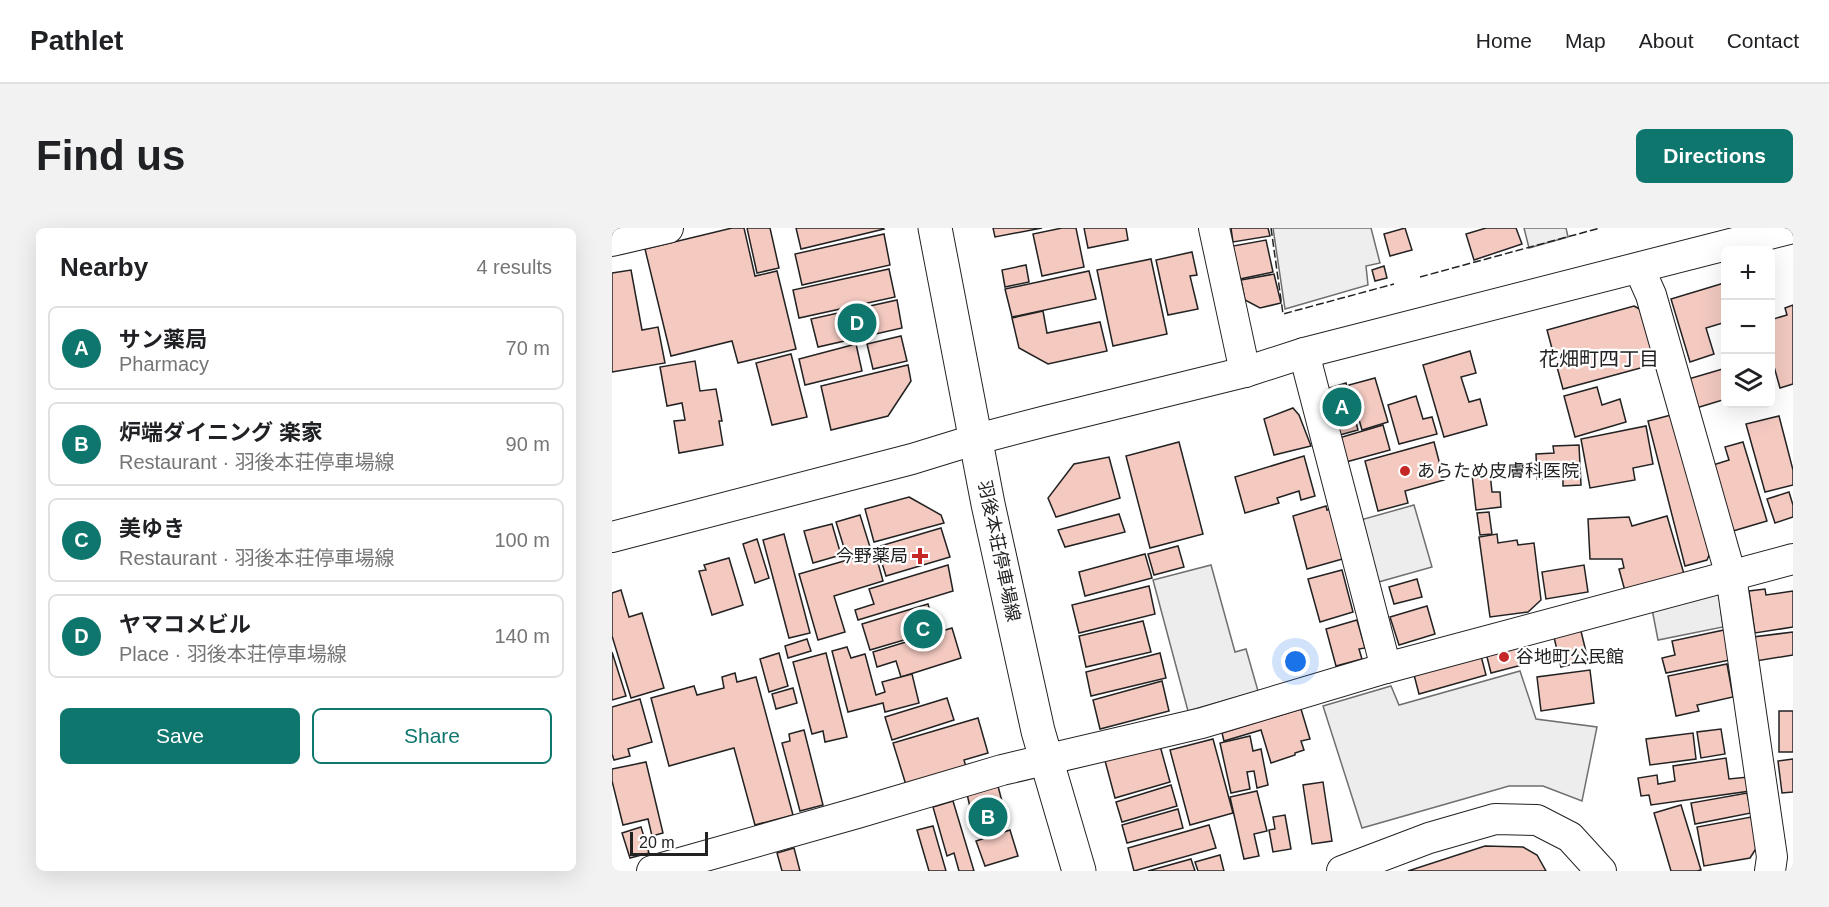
<!DOCTYPE html>
<html lang="en">
<head>
<meta charset="utf-8">
<style>
	body { margin:0; font-family:Helvetica,"Noto Sans JP",sans-serif; background:#f2f2f2; color:#202124 }
	.controls { position:absolute; right:18px; top:18px; display:grid; overflow:hidden; border-radius:9px; box-shadow:0 6px 24px #0002 }
	.controls button { width:54px; height:54px; display:grid; place-items:center; padding:0; border:0; border-bottom:2px solid #e0e0e0; background:#fff; color:#202124; font:30px sans-serif }
	.scale { position:absolute; left:18px; bottom:15px; width:78px; box-sizing:border-box; padding-left:6px; border:3px solid #222; border-top:0; font-size:16px; line-height:21px; white-space:nowrap; color:#222; -webkit-text-stroke:4px #fff; paint-order:stroke }
	.you { position:absolute; left:684px; top:434px; width:21px; height:21px; margin:-15px; border:4px solid #fff; border-radius:50%; background:#1a73e8; box-shadow:0 0 0 9px #1a73e833 }
	.badge { display:grid; place-items:center; width:39px; height:39px; border-radius:50%; background:#0f766e; color:#fff; font-size:20px; font-weight:700 }
	.pin { position:absolute; translate:-50% -50%; border:3px solid #fff; box-shadow:0 2px 6px #0006 }
	.list { margin:0; padding:0; list-style:none }
	h2 { display:flex; justify-content:space-between; align-items:center; height:78px; margin:0; padding:0 24px; font-size:26px }
	h2 small { font-size:20px; font-weight:400; color:#757577 }
	.list li { display:grid; grid-template-columns:39px 1fr auto; gap:18px; align-items:center; box-sizing:border-box; height:84px; margin:0 12px 12px; padding:0 12px; border:2px solid #e0e0e0; border-radius:9px }
	.list b { display:block; font-size:22px; white-space:nowrap }
	.list p { margin:0; font-size:20px; white-space:nowrap; color:#757577 }
	.list em { font-size:20px; font-style:normal; color:#757577 }
	.actions { display:flex; gap:12px; padding:18px 24px }
	.actions a { flex:1; padding:14px 0; border:2px solid #0f766e; border-radius:9px; text-align:center; font-size:21px; color:#0f766e }
	.actions .main { background:#0f766e; color:#fff }
	.icon { flex:none; width:33px; height:33px; fill:none; stroke:currentColor; stroke-width:2; stroke-linecap:round; stroke-linejoin:round }
	.map { position:relative; flex:none; width:1181px; height:643px; overflow:hidden; border-radius:9px }
	header { display:flex; align-items:center; gap:36px; box-sizing:border-box; height:84px; padding:0 30px; background:#fff; border-bottom:2px solid #e0e0e0 }
	header strong { font-size:28px }
	nav { display:flex; gap:33px; margin-inline-start:auto; font-size:21px }
	.intro { display:flex; align-items:center; justify-content:space-between; box-sizing:border-box; height:144px; padding:0 36px }
	h1 { margin:0; font-size:42px }
	.button { padding:15px 27px; border-radius:9px; background:#0f766e; color:#fff; font-size:21px; font-weight:700 }
	main { display:flex; gap:36px; padding:0 36px }
	aside { flex:1; background:#fff; border-radius:9px; box-shadow:0 6px 24px #0002 }
	.map>svg:first-child { display:block }
	.green { fill:#eee; stroke:#6f6f6f; stroke-width:1.5 }
	.parking { fill:#ededed; stroke:#6f6f6f; stroke-width:1.5 }
	.building { fill:#f3c9c0; stroke:#222; stroke-width:1.5 }
	.lines { fill:none; stroke-linecap:round; stroke-linejoin:round }
	.minor-casing { stroke:#222; stroke-width:32 }
	.major-casing { stroke:#222; stroke-width:35 }
	.minor { stroke:#fff; stroke-width:30 }
	.major { stroke:#fff; stroke-width:33 }
	.fence { stroke:#222; stroke-width:1.5; stroke-dasharray:8 3; stroke-linecap:butt }
	.poi-dot { fill:#c62828; stroke:#fff; stroke-width:2 }
	.labels { text-anchor:middle; dominant-baseline:central; stroke-width:4.5; stroke-linejoin:round; paint-order:stroke }
	.poi-label { font-size:18px; fill:#222; stroke:#fff; text-anchor:start }
	.street-label { font-size:18px; fill:#222; stroke:#fff }
	.neighbourhood-label { font-size:20px; fill:#222; stroke:#fff }
</style>
</head>
<body>
<header>
<strong>Pathlet</strong>
<nav><a>Home</a><a>Map</a><a>About</a><a>Contact</a></nav>
</header>
<div class="intro"><h1>Find us</h1><a class="button">Directions</a></div>
<main>
<aside>
<h2>Nearby<small>4 results</small></h2>
<ul class="list">
<li><span class="badge">A</span><div><b>サン薬局</b><p>Pharmacy</p></div><em>70 m</em></li>
<li><span class="badge">B</span><div><b>炉端ダイニング 楽家</b><p>Restaurant · 羽後本荘停車場線</p></div><em>90 m</em></li>
<li><span class="badge">C</span><div><b>美ゆき</b><p>Restaurant · 羽後本荘停車場線</p></div><em>100 m</em></li>
<li><span class="badge">D</span><div><b>ヤマコメビル</b><p>Place · 羽後本荘停車場線</p></div><em>140 m</em></li>
</ul>
<div class="actions"><a class="main">Save</a><a>Share</a></div>
</aside>
<div class="map">
<svg width="1181" height="643" viewBox="0 0 1181 643">
	<rect width="100%" height="100%" fill="#fff"/>
	<g class="green">
		<polygon points="661,0 759,0 768,35 754,38 756,57 673,81"/>
		<polygon points="912,0 954,0 956,9 917,20"/>
	</g>
	<g class="parking">
		<polygon points="802,277 820,339 763,355 745,293"/>
		<polygon points="599,337 623,424 634,421 646,463 576,483 541,352"/>
		<polygon points="1102,363 1107,368 1111,399 1046,412 1040,381"/>
		<polygon points="908,443 924,491 985,499 970,573 931,558 897,558 750,600 711,478 779,458 787,477"/>
	</g>
	<g class="building">
		<polygon points="120,0 132,0 143,48 165,43 184,121 126,135 120,113 59,128 33,21"/>
		<polygon points="135,0 158,0 167,40 145,45"/>
		<polygon points="184,0 271,0 272,1 189,21"/>
		<polygon points="381,0 430,0 383,9"/>
		<polygon points="450,0 464,0 472,39 430,48 421,6"/>
		<polygon points="472,0 514,0 516,12 476,20"/>
		<polygon points="619,0 656,0 658,8 621,14"/>
		<polygon points="793,0 800,22 778,28 772,6"/>
		<polygon points="874,0 904,0 910,16 862,32 854,6"/>
		<polygon points="272,6 278,37 190,57 183,26"/>
		<polygon points="654,12 661,44 628,51 621,18"/>
		<polygon points="580,24 585,47 578,48 586,81 556,87 544,32"/>
		<polygon points="539,31 555,106 501,118 485,42"/>
		<polygon points="414,37 417,54 393,59 390,42"/>
		<polygon points="772,38 775,50 763,53 760,42"/>
		<polygon points="277,41 283,69 187,90 181,62"/>
		<polygon points="19,42 30,102 46,99 53,135 0,144 0,45"/>
		<polygon points="477,43 484,71 400,89 393,61"/>
		<polygon points="662,46 669,75 648,80 633,72 629,52"/>
		<polygon points="1112,55 1114,94 1094,100 1102,126 1078,134 1059,71"/>
		<polygon points="285,72 290,100 206,119 199,91"/>
		<polygon points="1181,77 1181,156 1168,160 1158,124 1158,92 1175,87 1173,80"/>
		<polygon points="1022,78 1033,84 1047,135 951,161 935,102"/>
		<polygon points="431,83 435,105 488,94 495,123 436,136 407,120 400,90"/>
		<polygon points="289,108 295,133 261,141 255,116"/>
		<polygon points="244,116 250,143 193,157 187,131"/>
		<polygon points="858,123 864,145 849,149 857,174 868,171 875,197 832,209 811,137"/>
		<polygon points="179,126 195,189 160,197 144,135"/>
		<polygon points="83,133 88,163 104,161 110,193 107,193 111,217 67,225 62,193 73,192 70,175 55,178 48,139"/>
		<polygon points="296,137 299,153 276,188 219,202 209,158"/>
		<polygon points="1114,140 1114,171 1081,181 1073,152"/>
		<polygon points="763,150 776,194 750,202 737,157"/>
		<polygon points="734,155 746,202 724,208 711,162"/>
		<polygon points="985,159 990,177 1008,171 1014,194 963,209 952,168"/>
		<polygon points="804,168 811,191 820,189 825,206 787,216 776,177"/>
		<polygon points="681,180 687,187 699,218 662,227 652,191"/>
		<polygon points="1063,186 1098,325 1095,332 1073,338 1036,193"/>
		<polygon points="1167,188 1181,242 1181,257 1153,264 1134,196"/>
		<polygon points="771,197 778,222 734,234 727,210"/>
		<polygon points="1034,198 1041,236 1021,240 1023,252 978,260 969,211"/>
		<polygon points="567,214 591,306 538,320 514,228"/>
		<polygon points="822,214 832,252 793,263 796,275 766,283 753,233"/>
		<polygon points="1131,214 1155,293 1121,303 1101,237 1117,232 1113,219"/>
		<polygon points="967,217 969,257 951,258 951,250 925,251 924,226 942,225 941,218"/>
		<polygon points="692,228 703,268 689,272 687,263 665,270 667,275 633,285 623,249"/>
		<polygon points="497,229 508,270 444,289 436,270 462,236"/>
		<polygon points="878,245 880,264 888,264 889,279 864,282 860,247"/>
		<polygon points="1177,264 1181,277 1181,289 1163,295 1155,271"/>
		<polygon points="297,269 329,287 332,295 262,314 253,281"/>
		<polygon points="714,278 715,282 720,281 734,330 695,341 681,288"/>
		<polygon points="877,284 880,306 868,307 865,285"/>
		<polygon points="507,286 513,304 453,319 446,302"/>
		<polygon points="248,287 258,319 234,326 224,294"/>
		<polygon points="1055,288 1072,346 1013,363 1007,341 1012,340 1010,331 978,331 976,291 1017,289 1020,298"/>
		<polygon points="220,296 229,327 201,335 192,303"/>
		<polygon points="329,300 338,329 274,348 265,319"/>
		<polygon points="172,306 198,405 177,410 151,312"/>
		<polygon points="885,306 886,315 905,312 906,317 922,315 929,372 916,384 878,389 867,309"/>
		<polygon points="145,311 157,350 143,355 131,316"/>
		<polygon points="566,318 572,339 542,347 536,326"/>
		<polygon points="263,324 271,353 222,368 233,404 206,412 187,346"/>
		<polygon points="533,326 540,350 473,368 467,344"/>
		<polygon points="117,330 131,377 100,387 87,343 94,342 92,337"/>
		<polygon points="336,337 341,363 246,392 243,382 262,376 257,361"/>
		<polygon points="972,337 976,364 934,371 930,344"/>
		<polygon points="730,342 741,384 708,394 696,351"/>
		<polygon points="805,351 810,369 782,376 777,359"/>
		<polygon points="537,358 543,386 467,405 460,377"/>
		<polygon points="1153,361 1154,367 1181,363 1181,399 1143,405 1137,363"/>
		<polygon points="9,362 17,389 30,385 52,460 19,470 0,408 0,365"/>
		<polygon points="316,376 321,394 307,399 309,407 258,422 250,396"/>
		<polygon points="815,378 823,406 787,417 778,389"/>
		<polygon points="745,392 753,420 747,421 750,431 724,438 714,401"/>
		<polygon points="531,393 539,424 474,439 467,408"/>
		<polygon points="968,399 976,432 949,439 941,405"/>
		<polygon points="340,400 349,430 289,449 284,433 265,439 261,424"/>
		<polygon points="1112,402 1118,432 1054,445 1050,430 1063,427 1060,413"/>
		<polygon points="1181,404 1181,427 1144,433 1141,409"/>
		<polygon points="195,411 199,423 176,430 173,418"/>
		<polygon points="904,413 910,437 879,445 873,421"/>
		<polygon points="235,419 239,430 253,426 264,467 273,464 270,454 300,446 307,475 273,484 271,475 236,484 220,423"/>
		<polygon points="0,424 14,468 0,472"/>
		<polygon points="868,424 874,447 807,466 801,443"/>
		<polygon points="167,425 176,458 157,464 148,431"/>
		<polygon points="214,425 235,509 213,514 211,503 200,506 181,434"/>
		<polygon points="548,425 554,450 479,468 474,444"/>
		<polygon points="1115,436 1121,469 1085,477 1087,483 1064,488 1056,448"/>
		<polygon points="978,442 982,475 929,483 925,449"/>
		<polygon points="123,445 125,454 144,449 181,587 143,597 122,520 57,538 39,470 82,458 85,467 112,460 110,449"/>
		<polygon points="550,453 557,483 488,501 481,472"/>
		<polygon points="181,460 185,475 164,481 160,466"/>
		<polygon points="335,470 342,492 280,512 273,489"/>
		<polygon points="28,471 40,514 16,521 18,528 2,532 0,526 0,479"/>
		<polygon points="689,481 698,511 689,513 692,522 683,525 683,527 659,535 649,502 612,513 610,505"/>
		<rect x="1167" y="483" width="14" height="41"/>
		<polygon points="366,490 376,525 352,532 354,539 294,557 281,515"/>
		<polygon points="1109,501 1113,526 1089,530 1085,504"/>
		<polygon points="192,502 211,577 188,583 170,515 178,513 177,506"/>
		<polygon points="1081,505 1084,531 1038,537 1034,511"/>
		<polygon points="638,508 641,523 649,521 656,557 645,560 642,543 635,544 638,561 619,565 608,515"/>
		<polygon points="601,511 621,585 578,597 558,522"/>
		<polygon points="547,514 558,554 503,570 492,529"/>
		<polygon points="1114,530 1117,551 1136,549 1138,563 1039,577 1037,567 1029,568 1026,550 1045,547 1046,556 1063,553 1061,538"/>
		<polygon points="1181,531 1181,564 1170,565 1166,533"/>
		<polygon points="34,534 51,605 40,608 36,591 11,597 0,553 0,541"/>
		<polygon points="711,554 720,613 700,616 691,557"/>
		<polygon points="559,557 565,578 510,594 504,574"/>
		<polygon points="386,558 396,597 364,605 355,566"/>
		<polygon points="645,563 655,603 642,606 647,628 632,631 618,569"/>
		<polygon points="1135,565 1139,585 1083,596 1079,575"/>
		<polygon points="341,573 362,643 347,643 342,625 335,628 321,579"/>
		<polygon points="1069,577 1089,642 1085,643 1059,643 1042,585"/>
		<polygon points="566,581 571,600 515,615 510,597"/>
		<polygon points="673,587 679,621 661,624 657,602 663,601 661,589"/>
		<polygon points="1139,589 1145,619 1138,630 1092,638 1085,599"/>
		<polygon points="597,597 604,620 522,643 516,620"/>
		<polygon points="321,598 334,643 317,643 305,602"/>
		<polygon points="29,599 37,625 18,630 10,605"/>
		<polygon points="398,602 406,628 373,638 364,613"/>
		<polygon points="873,618 911,619 925,627 934,643 796,643"/>
		<polygon points="182,620 188,643 170,643 165,625"/>
		<polygon points="608,627 612,643 586,643 583,634"/>
		<polygon points="579,631 583,643 536,643"/>
	</g>
	<g class="lines">
		<g class="minor-casing">
			<g id="minor">
				<polyline points="602,0 633,144"/>
				<polyline points="0,13 56,0"/>
				<polyline points="1027,40 1039,67 1119,348 1160,629 1158,643"/>
				<polyline points="692,125 774,440"/>
				<polyline points="0,309 300,231 365,211 434,193 633,144 692,125 1181,0"/>
				<polyline points="40,643 245,585 390,542 590,495 774,440 1181,331"/>
				<polyline points="730,643 817,610 883,591 925,592 958,609 989,643"/>
			</g>
		</g>
		<g class="major-casing">
			<polyline id="major" points="323,0 376,276 426,503 467,643"/>
		</g>
		<use href="#minor" class="minor"/>
		<use href="#major" class="major"/>
		<g class="fence">
			<polyline points="659,0 671,86 782,56"/>
			<polyline points="808,49 988,0"/>
		</g>
	</g>
	<g class="poi-dot">
		<circle cx="793" cy="243" r="6"/>
		<path d="M305 319h6v6h6v6h-6v6h-6v-6h-6v-6h6z"/>
		<circle cx="892" cy="429" r="6"/>
	</g>
	<g class="labels">
		<g class="poi-label">
			<text x="805" y="243">あらため皮膚科医院</text>
			<text x="296" y="328" text-anchor="end">今野薬局</text>
			<text x="904" y="429">谷地町公民館</text>
		</g>
		<g class="street-label">
			<text transform="translate(387 323) rotate(78)">羽後本荘停車場線</text>
		</g>
		<g class="neighbourhood-label">
			<text x="987" y="131">花畑町四丁目</text>
		</g>
	</g>
</svg>
<div class="controls">
<button>+</button>
<button>−</button>
<button><svg class="icon" aria-label="layers" viewBox="0 0 24 24"><path d="M12 4l9 5-9 5-9-5zM3 14l9 5 9-5"/></svg></button>
</div>
<div class="scale">20 m</div>
<div class="you"></div>
<div class="pin badge" style="left:730px;top:179px">A</div>
<div class="pin badge" style="left:376px;top:589px">B</div>
<div class="pin badge" style="left:311px;top:401px">C</div>
<div class="pin badge" style="left:245px;top:95px">D</div>
</div>
</main>
</body>
</html>
